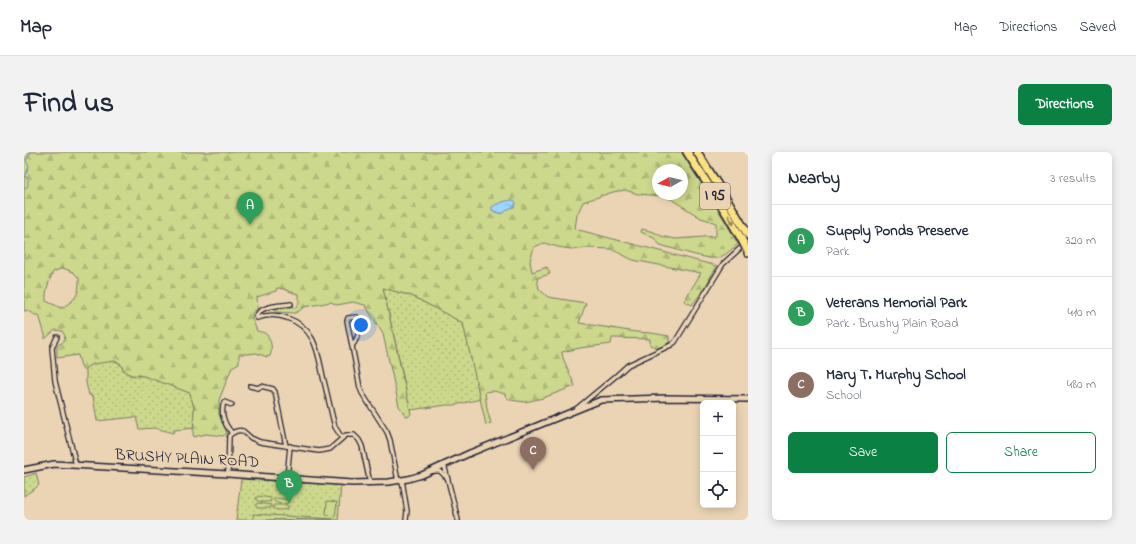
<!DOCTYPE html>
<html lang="en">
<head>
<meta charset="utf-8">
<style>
	body { margin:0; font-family:"Indie Flower",sans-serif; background:#f2f2f3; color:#1f2937 }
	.controls { position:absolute; right:12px; bottom:12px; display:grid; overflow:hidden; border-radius:6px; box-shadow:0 2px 10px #0003 }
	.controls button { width:36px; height:36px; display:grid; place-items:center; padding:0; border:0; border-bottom:1px solid #e0e1e3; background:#fff; color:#1f2937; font:20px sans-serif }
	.compass { position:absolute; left:628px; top:12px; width:36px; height:36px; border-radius:50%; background:#fff; box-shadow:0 2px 10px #0003; rotate:262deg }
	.you { position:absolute; left:337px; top:173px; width:14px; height:14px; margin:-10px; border:3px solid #fff; border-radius:50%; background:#1a73e8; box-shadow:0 0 0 6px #1a73e833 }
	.badge { display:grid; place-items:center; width:26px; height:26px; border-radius:50%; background:#0b8043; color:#fff; font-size:13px; font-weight:700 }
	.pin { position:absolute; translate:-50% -33px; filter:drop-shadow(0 1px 2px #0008) }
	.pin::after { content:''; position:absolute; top:21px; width:14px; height:12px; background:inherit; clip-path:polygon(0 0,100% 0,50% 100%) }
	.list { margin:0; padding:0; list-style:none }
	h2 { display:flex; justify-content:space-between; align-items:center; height:52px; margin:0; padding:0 16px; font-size:17px }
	h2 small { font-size:13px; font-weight:400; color:#747a83 }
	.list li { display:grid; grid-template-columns:26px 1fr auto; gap:12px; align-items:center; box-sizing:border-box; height:72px; padding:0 16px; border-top:1px solid #e0e1e3 }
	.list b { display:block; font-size:15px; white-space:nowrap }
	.list p { margin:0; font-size:13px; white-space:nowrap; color:#747a83 }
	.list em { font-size:13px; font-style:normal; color:#747a83 }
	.actions { display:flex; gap:8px; padding:12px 16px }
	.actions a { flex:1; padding:9px 0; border:1px solid #0b8043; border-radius:6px; text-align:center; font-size:14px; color:#0b8043 }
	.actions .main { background:#0b8043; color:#fff }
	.icon { flex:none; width:22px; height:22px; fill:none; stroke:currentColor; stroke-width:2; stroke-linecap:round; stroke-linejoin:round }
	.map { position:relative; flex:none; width:724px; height:368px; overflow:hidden; border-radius:6px }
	header { display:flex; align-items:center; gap:24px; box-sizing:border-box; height:56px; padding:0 20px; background:#fff; border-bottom:1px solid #e0e1e3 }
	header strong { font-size:19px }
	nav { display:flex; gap:22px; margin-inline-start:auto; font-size:14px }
	.intro { display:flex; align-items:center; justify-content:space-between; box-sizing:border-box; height:96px; padding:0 24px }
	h1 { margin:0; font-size:28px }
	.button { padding:10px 18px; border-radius:6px; background:#0b8043; color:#fff; font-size:14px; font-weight:700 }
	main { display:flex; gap:24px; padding:0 24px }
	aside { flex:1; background:#fff; border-radius:6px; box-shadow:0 2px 10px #0003 }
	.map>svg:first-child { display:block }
	.grass { fill:url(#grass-dots); stroke:#777d63 }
	.forest { fill:url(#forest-firs); stroke:#777d63; fill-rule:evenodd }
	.pitch { fill:#ccd88b; stroke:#777d63 }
	.water { fill:url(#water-ripples); stroke:#6c8daf }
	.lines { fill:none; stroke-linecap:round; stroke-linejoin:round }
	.stream { stroke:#6c8daf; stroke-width:1 }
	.street-casing { stroke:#22223b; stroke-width:6 }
	.secondary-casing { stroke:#22223b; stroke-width:8 }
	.highway-casing { stroke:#22223b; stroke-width:10 }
	.street { stroke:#ead4b3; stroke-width:3.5 }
	.secondary { stroke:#ead4b3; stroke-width:5 }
	.highway { stroke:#fae181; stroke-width:7 }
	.highway-bridge-casing { stroke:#22223b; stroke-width:10; stroke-linecap:butt }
	.highway-bridge { stroke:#fae181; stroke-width:7 }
	.oneway { fill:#8e825e }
	.labels { text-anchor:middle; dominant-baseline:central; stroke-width:4; stroke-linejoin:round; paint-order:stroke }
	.shield { fill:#ead4b3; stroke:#5e575f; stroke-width:1 }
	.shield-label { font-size:15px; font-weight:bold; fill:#22223b }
	.street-label { font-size:16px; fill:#22223b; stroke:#ead4b3 }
</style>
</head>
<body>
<header>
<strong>Map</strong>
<nav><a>Map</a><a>Directions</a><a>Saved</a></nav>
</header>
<div class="intro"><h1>Find us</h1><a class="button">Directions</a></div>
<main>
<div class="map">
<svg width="724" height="368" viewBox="0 0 724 368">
	<defs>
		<pattern id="grass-dots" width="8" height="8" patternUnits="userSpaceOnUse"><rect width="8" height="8" fill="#ccd88b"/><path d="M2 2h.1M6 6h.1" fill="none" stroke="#afb979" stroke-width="1.8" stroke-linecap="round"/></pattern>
		<pattern id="forest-firs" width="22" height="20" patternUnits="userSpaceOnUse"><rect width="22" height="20" fill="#ccd88b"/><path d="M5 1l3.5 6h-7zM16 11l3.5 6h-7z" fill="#afb979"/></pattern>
		<pattern id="water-ripples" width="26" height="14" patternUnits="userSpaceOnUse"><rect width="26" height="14" fill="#9ed5fd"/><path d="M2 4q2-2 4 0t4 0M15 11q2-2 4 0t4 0" fill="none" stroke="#88b7da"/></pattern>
	</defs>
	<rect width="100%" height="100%" fill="#ead4b3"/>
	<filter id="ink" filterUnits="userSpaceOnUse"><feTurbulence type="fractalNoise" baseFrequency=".025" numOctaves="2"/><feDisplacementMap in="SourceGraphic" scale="8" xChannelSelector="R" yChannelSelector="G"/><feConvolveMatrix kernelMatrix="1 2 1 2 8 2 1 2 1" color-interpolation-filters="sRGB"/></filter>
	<g filter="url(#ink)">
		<g class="grass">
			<polygon points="359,136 388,144 439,171 457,247 431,253 423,253 386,258 378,219"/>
			<path d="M81,209C103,208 92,216 106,223C111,225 117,223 122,224C137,228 152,235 166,241L170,256V276L150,278L149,281L131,276L115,277L112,265L73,269L69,244L65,243L62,231V216L69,212Z"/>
			<path d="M12,321L15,333C11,338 5,339 0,344V325Z"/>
			<polygon points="217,327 317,333 314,368 212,368"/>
		</g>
		<path class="forest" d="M0,0H657C676,31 697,60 714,92L702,102L694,106H685L671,103L636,93L630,86L617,80L618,77L630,80L637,84L652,87L692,84V71L677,66L647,47L637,44L614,42L601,38L589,40L559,50L553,63L551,77L693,114L680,137L668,153L660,149L677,121L609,108L587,97L562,96L547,97L534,95L520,91L510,95L506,109L508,120L523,115L526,122L513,126L515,137L524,145L562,151L555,171L612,180L627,181L645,184V191L634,196L626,193V187L588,186L587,192L556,196L538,200L539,206L551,234L519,246L501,250L486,248L482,245L481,242L470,239L461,240L463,257L467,271L462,273L439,171L388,144L359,136L387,262L384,265L381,263L375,254L359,182L341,153L329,150L313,153L307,150L280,155L275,159L271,161L251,160V157C258,155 265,157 272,156L275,151V142C267,141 261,136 253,136L252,139L233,145L234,156L228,161V166L233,179C236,180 240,180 242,182C247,187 249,197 246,204L243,205L232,201L225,202H215V211L208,215L195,248V262L203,281L199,284L182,282L169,285L170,256L166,241L120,224L107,223L100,218L96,211L91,209L69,212L59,218L57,215L54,203L33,206V194L40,189L41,184L38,179L31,178L21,187V183L15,163H11L4,158L0,159ZM634,18H658V42H634ZM39,116L49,120L55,126C55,143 53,147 37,156L22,149C21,138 25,130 29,120Z"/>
		<g class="pitch">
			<path d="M234,344L247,346V349C243,351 236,350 232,348V346Z"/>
			<path d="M252,346L265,348L264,351C260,352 253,352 250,349V347Z"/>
			<polygon points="303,349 313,350 311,364 302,363"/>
			<polygon points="234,351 247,353 247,356 234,356 232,355 232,352"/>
			<path d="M251,353H262L264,354V357C260,358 253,359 249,356V354Z"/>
			<polygon points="229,362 309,367 229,368"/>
		</g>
		<path class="water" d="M490,48L492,51L490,55L486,56L478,62L471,60L468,58V55C474,51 483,48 490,48Z"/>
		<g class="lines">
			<polyline class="stream" points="0,37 4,34 4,27 1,24 5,15 2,8 7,0"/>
			<g class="street-casing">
				<g id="street">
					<path d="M267,152C255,154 238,153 232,164L233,166C244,162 253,162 263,166C293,176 294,203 300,229C304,245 307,260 311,275L318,286"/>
					<path d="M333,165C338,175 334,186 328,194L323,169L324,166Z"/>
					<polyline points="33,185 28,196 31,229 52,313"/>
					<polyline points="328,194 336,236 338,241 363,280 366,288 374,329"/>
					<polyline points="226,234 234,236 237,234 249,237 251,240 262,294"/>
					<path d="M208,253L200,250C196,262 200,272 208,281"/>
					<polyline points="552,257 593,223 604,213 647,193 651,190 699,112 724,89"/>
					<polyline points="420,312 434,368"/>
					<polyline points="409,319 416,319 422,325"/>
					<path d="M204,322L205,284C209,280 213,277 219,279L227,286L236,290L295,299L306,297L322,283H330L335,288L338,294L346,331"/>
					<polyline points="263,326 266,294"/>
					<polyline points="378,328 383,359 382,368"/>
				</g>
			</g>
			<g class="secondary-casing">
				<polyline id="secondary" points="0,318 30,312 204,322 328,331 365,330 384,327 398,323 446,301 577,248 642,246 724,247"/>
			</g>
			<g class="highway-casing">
				<g id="highway">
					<polyline points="663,0 703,62 718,88"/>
					<polyline points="673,0 707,54 724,83"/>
					<polyline points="724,99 724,101"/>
				</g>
			</g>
			<use href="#street" class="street"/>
			<use href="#secondary" class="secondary"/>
			<use href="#highway" class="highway"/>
			<g class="highway-bridge-casing">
				<polyline id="highway-bridge" points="718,88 722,96"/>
			</g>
			<use href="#highway-bridge" class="highway-bridge"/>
		</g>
		<defs><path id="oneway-solid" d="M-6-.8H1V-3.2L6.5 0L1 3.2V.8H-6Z"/></defs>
		<use class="oneway" href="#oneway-solid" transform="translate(707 68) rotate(60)"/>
	</g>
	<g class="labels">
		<rect class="shield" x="676" y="31" width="30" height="26" rx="3"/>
		<g class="shield-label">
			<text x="691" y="44">I 95</text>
		</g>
		<g class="street-label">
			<text transform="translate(163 307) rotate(3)">BRUSHY PLAIN ROAD</text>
		</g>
	</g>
</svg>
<div class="controls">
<button>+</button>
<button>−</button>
<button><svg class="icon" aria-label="locate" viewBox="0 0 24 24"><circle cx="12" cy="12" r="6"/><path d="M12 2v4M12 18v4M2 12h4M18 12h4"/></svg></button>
</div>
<svg class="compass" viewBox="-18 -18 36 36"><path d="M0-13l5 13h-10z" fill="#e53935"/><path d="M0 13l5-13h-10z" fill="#747a83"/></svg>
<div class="you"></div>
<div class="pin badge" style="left:226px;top:73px;background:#2e9e5b">A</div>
<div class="pin badge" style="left:265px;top:351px;background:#2e9e5b">B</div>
<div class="pin badge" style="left:509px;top:318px;background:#8d6e63">C</div>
</div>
<aside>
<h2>Nearby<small>3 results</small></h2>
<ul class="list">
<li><span class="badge" style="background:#2e9e5b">A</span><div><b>Supply Ponds Preserve</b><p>Park</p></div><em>320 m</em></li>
<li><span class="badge" style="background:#2e9e5b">B</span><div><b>Veterans Memorial Park</b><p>Park · Brushy Plain Road</p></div><em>410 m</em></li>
<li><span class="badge" style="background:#8d6e63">C</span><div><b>Mary T. Murphy School</b><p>School</p></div><em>480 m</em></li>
</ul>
<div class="actions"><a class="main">Save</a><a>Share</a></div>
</aside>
</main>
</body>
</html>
